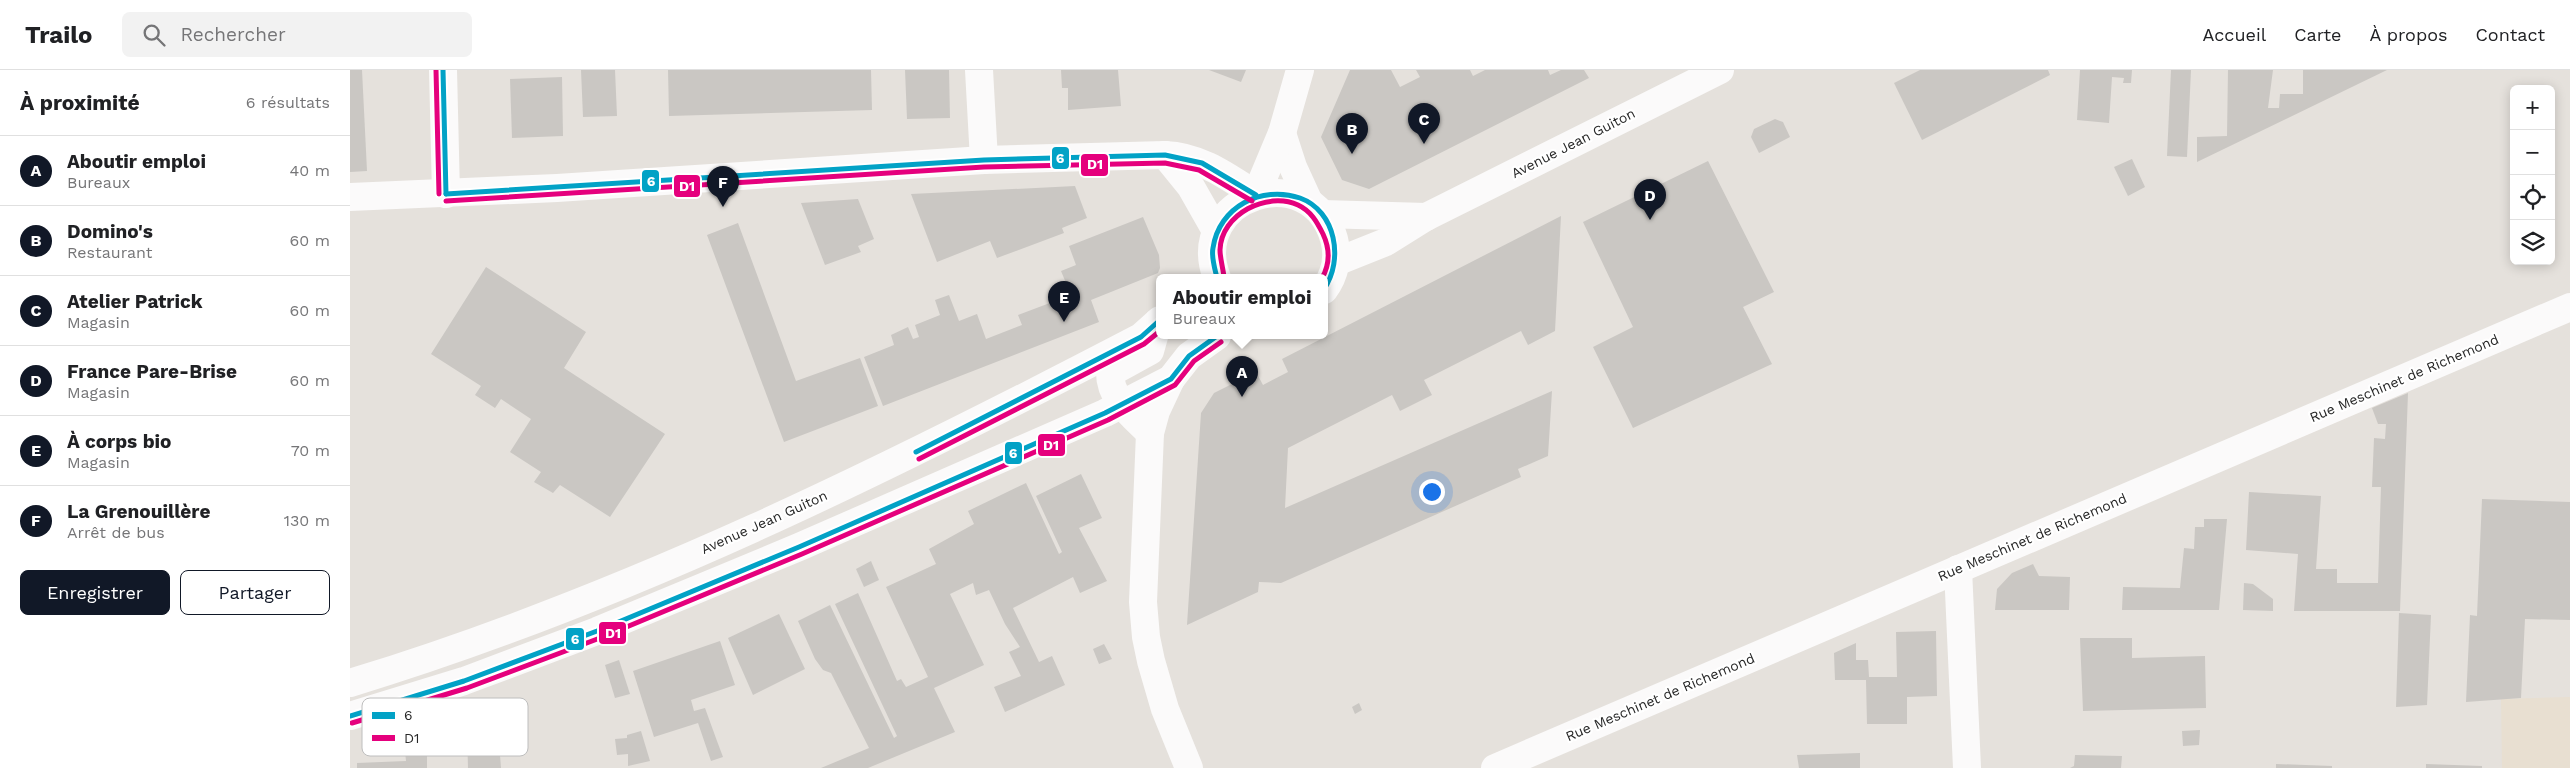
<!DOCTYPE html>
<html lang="fr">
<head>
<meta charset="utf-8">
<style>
	body { margin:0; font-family:"Work Sans",sans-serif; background:#f2f2f2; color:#202124 }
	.controls { position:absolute; right:15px; top:15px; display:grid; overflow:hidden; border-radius:8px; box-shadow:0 2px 12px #0003 }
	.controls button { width:45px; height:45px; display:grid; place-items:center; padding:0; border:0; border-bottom:1px solid #e0e0e0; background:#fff; color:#202124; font:25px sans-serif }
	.you { position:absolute; left:1081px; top:421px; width:18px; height:18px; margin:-12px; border:4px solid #fff; border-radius:50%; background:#1a73e8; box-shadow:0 0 0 8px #1a73e833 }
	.badge { display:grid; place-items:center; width:32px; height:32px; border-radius:50%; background:#111827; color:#fff; font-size:16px; font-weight:700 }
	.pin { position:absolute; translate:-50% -41px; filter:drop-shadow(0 1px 2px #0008) }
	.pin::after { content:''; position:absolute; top:26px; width:18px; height:15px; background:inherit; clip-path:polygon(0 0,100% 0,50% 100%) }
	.popup { position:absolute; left:806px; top:204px; width:172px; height:65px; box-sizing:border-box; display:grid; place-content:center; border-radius:8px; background:#fff; filter:drop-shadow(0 1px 4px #0005); font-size:16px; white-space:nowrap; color:#757577 }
	.popup b { font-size:19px; color:#202124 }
	.popup::after { content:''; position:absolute; left:50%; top:100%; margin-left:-10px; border:10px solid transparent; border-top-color:#fff }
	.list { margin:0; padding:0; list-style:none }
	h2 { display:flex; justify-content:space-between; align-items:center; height:65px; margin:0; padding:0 20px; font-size:21px }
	h2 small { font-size:16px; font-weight:400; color:#757577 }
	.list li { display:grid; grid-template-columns:32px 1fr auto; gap:15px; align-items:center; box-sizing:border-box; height:70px; padding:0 20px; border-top:1px solid #e0e0e0 }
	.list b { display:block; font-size:19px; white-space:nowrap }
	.list p { margin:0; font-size:16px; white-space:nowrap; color:#757577 }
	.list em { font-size:16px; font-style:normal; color:#757577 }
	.actions { display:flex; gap:10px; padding:15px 20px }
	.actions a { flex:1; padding:11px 0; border:1px solid #111827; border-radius:8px; text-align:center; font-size:18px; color:#111827 }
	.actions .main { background:#111827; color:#fff }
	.icon { flex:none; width:28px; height:28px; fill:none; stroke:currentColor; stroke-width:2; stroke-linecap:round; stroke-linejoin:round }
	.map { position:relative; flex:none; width:2220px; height:698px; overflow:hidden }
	header { display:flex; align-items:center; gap:30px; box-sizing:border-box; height:70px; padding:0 25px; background:#fff; border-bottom:1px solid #e0e0e0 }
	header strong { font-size:24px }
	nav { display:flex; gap:28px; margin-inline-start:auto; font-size:18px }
	.search { width:350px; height:45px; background:#f2f2f2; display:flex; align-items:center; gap:12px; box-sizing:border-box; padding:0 18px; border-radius:8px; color:#757577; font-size:19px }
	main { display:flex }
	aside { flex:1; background:#fff }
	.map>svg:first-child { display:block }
	.education { fill:#e8dfd1 }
	.building { fill:#cac7c3 }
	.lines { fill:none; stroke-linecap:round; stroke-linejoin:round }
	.minor { stroke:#fbfafa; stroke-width:28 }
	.tertiary { stroke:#fbfafa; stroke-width:28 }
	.secondary { stroke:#fbfafa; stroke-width:28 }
	.bus-1-casing { stroke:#fff; stroke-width:9 }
	.bus-2-casing { stroke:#fff; stroke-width:9 }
	.bus-1 { stroke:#02a2c6; stroke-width:5 }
	.bus-2 { stroke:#e5007d; stroke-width:5 }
	.labels { text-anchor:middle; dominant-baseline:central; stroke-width:4.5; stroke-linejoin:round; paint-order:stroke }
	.street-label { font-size:14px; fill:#272727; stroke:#fff }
	.key { fill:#fff; stroke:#bebebe; stroke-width:1 }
	.key-label { font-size:14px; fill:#272727 }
	.line-badge { stroke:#fff; stroke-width:2 }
	.badge-label { font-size:14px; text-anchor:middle; font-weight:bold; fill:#fff }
</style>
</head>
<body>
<header>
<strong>Trailo</strong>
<div class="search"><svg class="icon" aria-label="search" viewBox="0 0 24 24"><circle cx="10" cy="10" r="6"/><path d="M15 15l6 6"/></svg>Rechercher</div>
<nav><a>Accueil</a><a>Carte</a><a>À propos</a><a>Contact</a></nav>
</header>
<main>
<aside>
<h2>À proximité<small>6 résultats</small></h2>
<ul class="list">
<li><span class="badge">A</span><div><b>Aboutir emploi</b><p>Bureaux</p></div><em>40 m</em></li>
<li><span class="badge">B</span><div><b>Domino's</b><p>Restaurant</p></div><em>60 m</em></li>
<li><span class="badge">C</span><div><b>Atelier Patrick</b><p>Magasin</p></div><em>60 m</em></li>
<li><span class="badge">D</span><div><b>France Pare-Brise</b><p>Magasin</p></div><em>60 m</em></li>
<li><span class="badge">E</span><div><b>À corps bio</b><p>Magasin</p></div><em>70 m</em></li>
<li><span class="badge">F</span><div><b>La Grenouillère</b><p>Arrêt de bus</p></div><em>130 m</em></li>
</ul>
<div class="actions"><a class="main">Enregistrer</a><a>Partager</a></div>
</aside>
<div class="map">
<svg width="2220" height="698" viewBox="0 0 2220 698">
	<rect width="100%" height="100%" fill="#e5e1dc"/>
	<polygon class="education" points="2220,627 2220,698 2152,698 2151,629"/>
	<g class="building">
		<polygon points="0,0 12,0 17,101 0,102"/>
		<polygon points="231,0 265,0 267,46 233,47"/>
		<polygon points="318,0 521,0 522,40 319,46"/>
		<polygon points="555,0 599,0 600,48 557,49"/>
		<polygon points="711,0 768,0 771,36 718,40 718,18 712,18"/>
		<polygon points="859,0 896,0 891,12"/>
		<polygon points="1000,0 1041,0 1050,17 1070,7 1066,0 1120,0 1123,6 1135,0 1198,0 1200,5 1211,0 1234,0 1239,8 1019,119 992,110 971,67"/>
		<polygon points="1570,0 1698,0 1700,5 1572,70 1544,13"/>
		<polygon points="1730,0 1782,0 1781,13 1773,13 1774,8 1762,7 1759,53 1727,50"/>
		<polygon points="1821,0 1841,0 1837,87 1817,86"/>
		<polygon points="1878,0 1923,0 1918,38 1929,38 1930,24 1953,24 1953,0 2037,0 1847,92 1847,67 1877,66"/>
		<polygon points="212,7 213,66 162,68 160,9"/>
		<polygon points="1425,49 1433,52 1440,67 1409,83 1401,67 1404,59"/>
		<polygon points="1782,89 1795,117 1778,126 1764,97"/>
		<polygon points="1358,91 1424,222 1393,237 1422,294 1283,358 1243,277 1283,257 1233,152"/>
		<polygon points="725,116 737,148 712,158 714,163 647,188 640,171 587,192 561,124"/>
		<polygon points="508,129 524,169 508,176 511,182 475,195 451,133"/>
		<polygon points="1211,146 1205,261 1178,275 1171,261 1074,310 1082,325 1050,341 1042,325 938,378 935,438 1202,321 1198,386 1168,399 1171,407 931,513 909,512 908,522 837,555 851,343 864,323 906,302 913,315 938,302 932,289"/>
		<polygon points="793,147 809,185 810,198 808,203 741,230 749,252 533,336 514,287 544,275 541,265 558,257 563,269 569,267 565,255 590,245 585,230 599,225 609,251 627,244 636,269 672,255 668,245 721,225 711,201 726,195 719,176"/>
		<polygon points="388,153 446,311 510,288 528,336 434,372 357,165"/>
		<polygon points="136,197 236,262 214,298 315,364 260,447 210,415 203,423 184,412 191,402 160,382 181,349 151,329 145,338 125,325 131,316 81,284"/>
		<polygon points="2058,323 2050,541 1944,541 1948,484 1896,480 1899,422 1971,426 1966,499 1987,499 1987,513 2028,513 2031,417 2022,417 2024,368 2035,369 2036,354 2028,354 2022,338"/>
		<polygon points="731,404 752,448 729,458 757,511 730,523 723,507 663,538 689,592 702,586 715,615 655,642 644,617 671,606 659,582 670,577 655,554 639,520 626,525 623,513 600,524 634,595 584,618 605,662 518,698 471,698 519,678 481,603 473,600 465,589 448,551 480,535 544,668 547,666 485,534 508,523 547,611 551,609 556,617 578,607 536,517 586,494 579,479 624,454 618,441 676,413 709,484 712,482 686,426"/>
		<polygon points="2132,429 2220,432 2220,550 2175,549 2171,628 2116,632 2120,545 2127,546"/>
		<polygon points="1854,449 1877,449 1869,540 1772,540 1773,517 1830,518 1834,478 1844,479 1845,457 1854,457"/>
		<polygon points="521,491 529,510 514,517 506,499"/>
		<polygon points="1683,494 1689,506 1720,507 1719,540 1645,540 1647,519 1662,503"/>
		<polygon points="1894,513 1903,514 1923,529 1923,541 1893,540"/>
		<polygon points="2049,543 2081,545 2077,635 2046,637"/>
		<polygon points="429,544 455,599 403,625 378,568"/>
		<polygon points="1586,561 1587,626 1557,627 1557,654 1517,654 1516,610 1485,610 1484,583 1506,573 1506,590 1518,590 1519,607 1547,607 1546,562"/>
		<polygon points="1730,568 1782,568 1782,588 1855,586 1856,638 1733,641"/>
		<polygon points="370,571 385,615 341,630 344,641 355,638 367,671 373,687 361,691 348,653 304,667 283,601"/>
		<polygon points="754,574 762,589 749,594 743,579"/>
		<polygon points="269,590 280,624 265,628 255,595"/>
		<polygon points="1009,633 1012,640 1005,644 1002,637"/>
		<polygon points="148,659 151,698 118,698 117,661"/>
		<polygon points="1850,660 1849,675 1833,676 1832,661"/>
		<polygon points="291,661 300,691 278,696 278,684 267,685 265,669 277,668 277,665"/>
		<polygon points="77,680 77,698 7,698 7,693 56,691 55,681"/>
		<polygon points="1510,683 1510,698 1449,698 1447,685"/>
		<polygon points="1725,685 1772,686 1771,698 1720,698 1724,696"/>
		<polygon points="1926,694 1982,696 1982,698 1926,698"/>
		<polygon points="2076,694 2132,696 2132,698 2076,698"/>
	</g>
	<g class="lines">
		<g class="minor">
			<polyline points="93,0 96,124"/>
			<polyline points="629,0 634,90"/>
			<polyline points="815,85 841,117 866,161"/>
			<path d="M0,127L207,118L634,90L815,85C850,86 878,107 906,125"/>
			<polyline points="1608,499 1617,698"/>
			<polyline points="1145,698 2220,237"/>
		</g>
		<g class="tertiary">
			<polyline points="932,63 943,97 959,132"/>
			<polyline points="906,125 932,63 950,0"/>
			<polyline points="821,309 806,341 800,363 793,532 796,567 801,591 815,639 839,698"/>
			<path d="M800,363C783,346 760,329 760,303L800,281L808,252"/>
		</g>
		<g class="secondary">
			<polyline points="972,144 1076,147"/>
			<polyline points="986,192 1036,172 1076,147 1370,0"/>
			<path d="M867,208C836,126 961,86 984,169C989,187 985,205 974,220"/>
			<path d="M0,613C276,529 536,400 791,267L810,250"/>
			<polyline points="0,646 114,611 247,561 449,477 755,343 821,309 839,286 867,266"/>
		</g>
		<g class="bus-1-casing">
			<g id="bus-1">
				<polyline points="93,0 96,124"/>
				<polyline points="96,124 634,90 815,85 852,93 906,125"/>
				<path d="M867,208C865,199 861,187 863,178C869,137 911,115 950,128C986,141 994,190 974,219"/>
				<polyline points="566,382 791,267 810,250"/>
				<polyline points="0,646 114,611 247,561 449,477 755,343 821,309 839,286 867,266"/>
			</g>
		</g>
		<g class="bus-2-casing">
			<g id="bus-2">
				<polyline points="86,0 89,124"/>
				<polyline points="96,131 634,97 815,93 849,100 902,131"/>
				<path d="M874,207C873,198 870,188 870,180C871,144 917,121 948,135C961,141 967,152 973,164C980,179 980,194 972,208"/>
				<polyline points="569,389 794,274 810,261"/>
				<polyline points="2,653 117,618 250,568 452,484 758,350 825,315 844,291 871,272"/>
			</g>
		</g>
		<use href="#bus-1" class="bus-1"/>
		<use href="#bus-2" class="bus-2"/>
	</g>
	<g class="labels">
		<g class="street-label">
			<text transform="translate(1223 73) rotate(-27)">Avenue Jean Guiton</text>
			<text transform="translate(2054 308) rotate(-23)">Rue Meschinet de Richemond</text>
			<text transform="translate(414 452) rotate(-24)">Avenue Jean Guiton</text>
			<text transform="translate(1682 467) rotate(-23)">Rue Meschinet de Richemond</text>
			<text transform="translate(1310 627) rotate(-23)">Rue Meschinet de Richemond</text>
		</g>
	</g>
	<rect x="12" y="628" width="166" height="58" rx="8" class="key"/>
	<rect x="22" y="642" width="23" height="7" fill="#02a2c6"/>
	<rect x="22" y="665" width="23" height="6" fill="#e5007d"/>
	<g class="key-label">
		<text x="54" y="650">6</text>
		<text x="54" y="673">D1</text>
	</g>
	<g class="line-badge">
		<rect x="701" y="76" width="19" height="24" rx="5" fill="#02a2c6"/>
		<rect x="730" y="83" width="29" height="24" rx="5" fill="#e5007d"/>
		<rect x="291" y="99" width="19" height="24" rx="5" fill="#02a2c6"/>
		<rect x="323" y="104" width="28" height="24" rx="5" fill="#e5007d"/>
		<rect x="687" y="363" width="29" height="24" rx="5" fill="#e5007d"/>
		<rect x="654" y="371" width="19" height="24" rx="5" fill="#02a2c6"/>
		<rect x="248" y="551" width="29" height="24" rx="5" fill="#e5007d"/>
		<rect x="215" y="557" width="20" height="24" rx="5" fill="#02a2c6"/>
	</g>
	<g class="badge-label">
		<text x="710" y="93">6</text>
		<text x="745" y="99">D1</text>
		<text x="301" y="116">6</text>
		<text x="337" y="121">D1</text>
		<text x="701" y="380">D1</text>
		<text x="663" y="388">6</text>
		<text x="263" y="568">D1</text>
		<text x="225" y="574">6</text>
	</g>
</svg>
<div class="controls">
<button>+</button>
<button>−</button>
<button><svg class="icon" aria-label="locate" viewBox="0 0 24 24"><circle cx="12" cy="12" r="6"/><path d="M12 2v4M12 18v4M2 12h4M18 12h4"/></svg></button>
<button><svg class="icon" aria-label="layers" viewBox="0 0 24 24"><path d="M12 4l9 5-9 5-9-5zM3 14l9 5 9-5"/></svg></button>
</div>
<div class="you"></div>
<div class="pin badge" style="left:892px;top:327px">A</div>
<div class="popup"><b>Aboutir emploi</b>Bureaux</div>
<div class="pin badge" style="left:1002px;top:84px">B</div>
<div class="pin badge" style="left:1074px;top:74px">C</div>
<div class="pin badge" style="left:1300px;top:150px">D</div>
<div class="pin badge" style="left:714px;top:252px">E</div>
<div class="pin badge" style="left:373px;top:137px">F</div>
</div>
</main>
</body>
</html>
